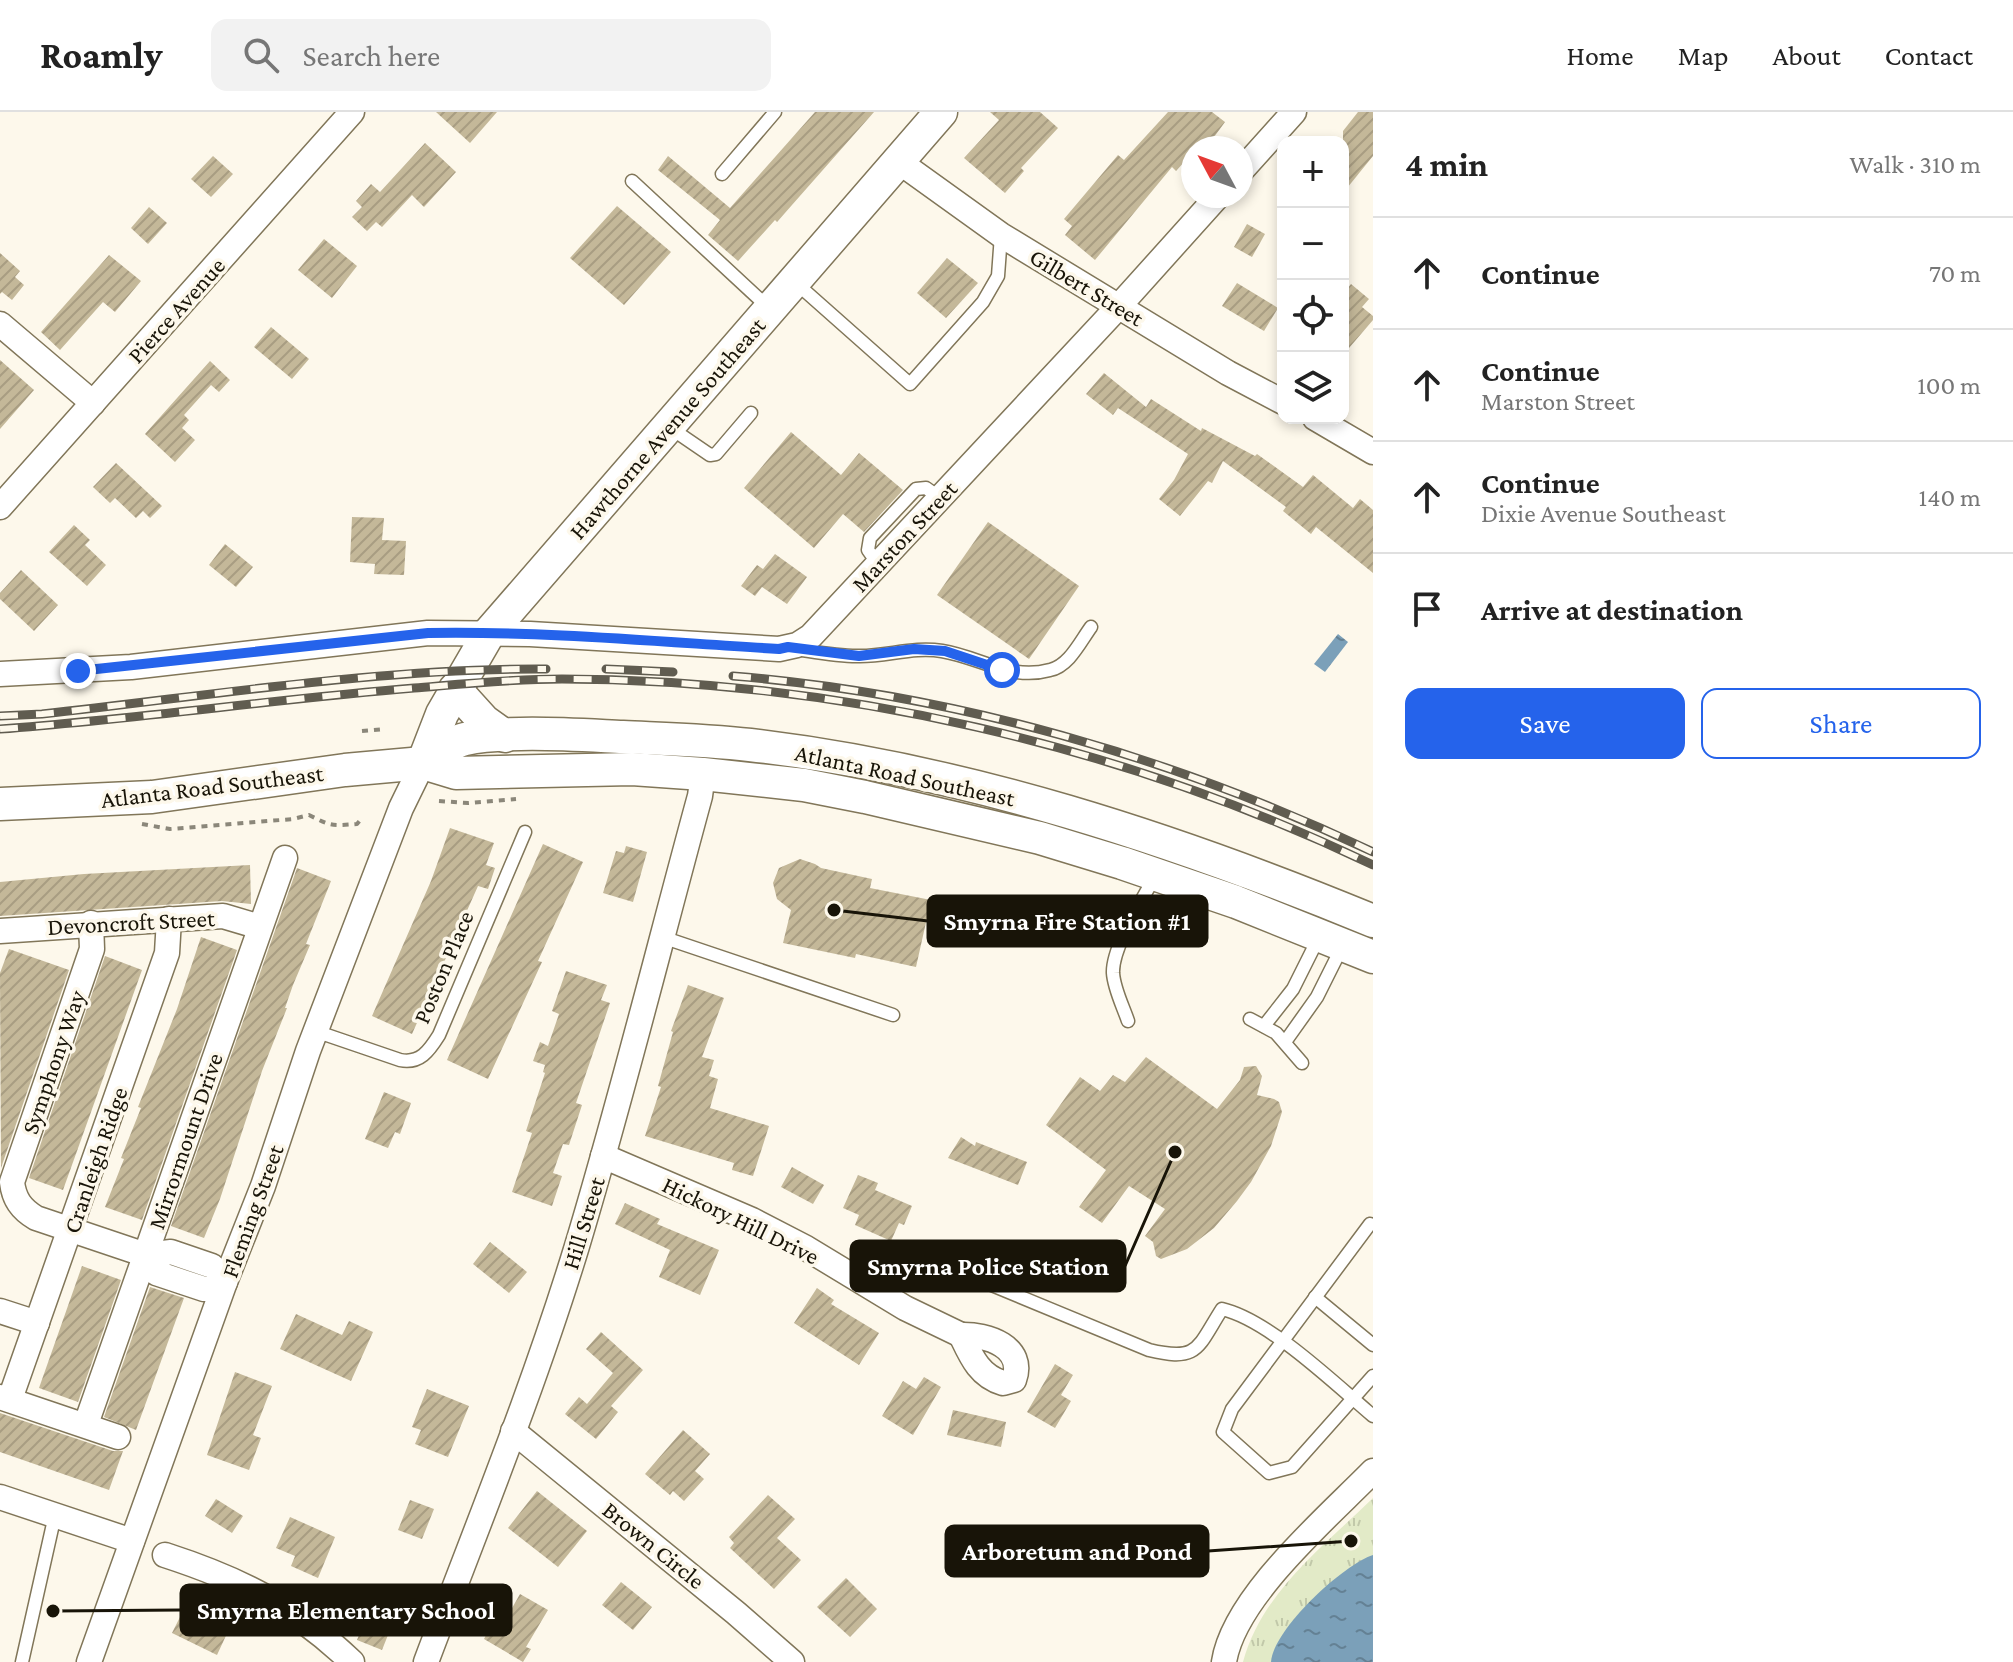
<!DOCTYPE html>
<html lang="en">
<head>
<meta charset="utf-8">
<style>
	body { margin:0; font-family:"Crimson Pro",serif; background:#f2f2f2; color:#222 }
	.controls { position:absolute; right:24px; top:24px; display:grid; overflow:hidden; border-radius:16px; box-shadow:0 4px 12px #0003 }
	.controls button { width:72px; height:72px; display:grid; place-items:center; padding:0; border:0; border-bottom:2px solid #e0e0e0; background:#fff; color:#222; font:40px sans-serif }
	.compass { position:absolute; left:1181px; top:24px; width:72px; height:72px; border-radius:50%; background:#fff; box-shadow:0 4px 12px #0003; rotate:311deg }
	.stop { position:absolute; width:24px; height:24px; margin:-18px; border:6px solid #2563eb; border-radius:50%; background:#fff }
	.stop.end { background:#2563eb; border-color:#fff; box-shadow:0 2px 8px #0008 }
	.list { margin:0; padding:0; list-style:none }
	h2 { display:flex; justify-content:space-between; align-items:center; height:104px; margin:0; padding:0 32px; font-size:34px }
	h2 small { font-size:26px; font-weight:400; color:#767676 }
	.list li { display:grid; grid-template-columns:52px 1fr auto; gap:24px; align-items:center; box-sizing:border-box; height:112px; padding:0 32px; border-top:2px solid #e0e0e0 }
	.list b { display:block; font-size:30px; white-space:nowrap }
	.list p { margin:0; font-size:26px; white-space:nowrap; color:#767676 }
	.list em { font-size:26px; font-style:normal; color:#767676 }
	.actions { display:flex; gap:16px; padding:24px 32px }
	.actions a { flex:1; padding:18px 0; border:2px solid #2563eb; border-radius:16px; text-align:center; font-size:28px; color:#2563eb }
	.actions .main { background:#2563eb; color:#fff }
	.icon { flex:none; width:44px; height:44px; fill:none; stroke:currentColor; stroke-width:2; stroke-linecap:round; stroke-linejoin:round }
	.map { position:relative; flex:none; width:1373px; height:1550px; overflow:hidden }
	header { display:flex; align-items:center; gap:48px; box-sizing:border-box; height:112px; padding:0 40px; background:#fff; border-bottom:2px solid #e0e0e0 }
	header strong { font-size:38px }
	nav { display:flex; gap:44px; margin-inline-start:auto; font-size:28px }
	.search { width:560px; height:72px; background:#f2f2f2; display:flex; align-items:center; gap:20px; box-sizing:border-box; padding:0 28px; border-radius:16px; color:#767676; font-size:30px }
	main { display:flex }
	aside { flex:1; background:#fff }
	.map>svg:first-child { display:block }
	.grass { fill:url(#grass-tufts) }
	.water { fill:url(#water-ripples) }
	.building { fill:url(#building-hatch) }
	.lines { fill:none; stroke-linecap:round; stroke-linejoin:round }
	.lane-casing { stroke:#817659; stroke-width:15 }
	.street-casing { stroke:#817659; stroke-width:27 }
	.secondary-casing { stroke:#817659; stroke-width:35 }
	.path { stroke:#8b877a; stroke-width:4; stroke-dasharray:6 6; stroke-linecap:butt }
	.lane { stroke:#fff; stroke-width:12 }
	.street { stroke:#fff; stroke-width:24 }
	.secondary { stroke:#fff; stroke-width:32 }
	.rail-casing { stroke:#605c50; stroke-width:9 }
	.rail { stroke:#fdf8eb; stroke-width:6; stroke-dasharray:18; stroke-linecap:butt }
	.route { stroke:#2563eb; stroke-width:10 }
	.labels { text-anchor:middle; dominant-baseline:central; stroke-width:7; stroke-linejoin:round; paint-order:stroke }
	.street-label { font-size:24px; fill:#181408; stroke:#fdf8eb }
	.leader { fill:none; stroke:#181408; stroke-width:3 }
	.callout-dot { fill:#181408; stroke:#fdf8eb; stroke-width:3 }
	.callout { fill:#181408; stroke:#181408; stroke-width:3 }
	.callout-label { font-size:26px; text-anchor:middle; font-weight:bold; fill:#fff }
</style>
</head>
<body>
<header>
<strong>Roamly</strong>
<div class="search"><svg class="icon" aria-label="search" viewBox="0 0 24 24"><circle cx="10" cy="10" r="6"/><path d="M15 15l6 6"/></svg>Search here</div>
<nav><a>Home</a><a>Map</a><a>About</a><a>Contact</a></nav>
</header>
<main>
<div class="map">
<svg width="1373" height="1550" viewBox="0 0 1373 1550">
	<defs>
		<pattern id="grass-tufts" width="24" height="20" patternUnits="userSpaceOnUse" patternTransform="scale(2)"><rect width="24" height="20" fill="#e2eac7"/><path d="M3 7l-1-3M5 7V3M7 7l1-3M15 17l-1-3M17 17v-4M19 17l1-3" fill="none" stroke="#c1c8a9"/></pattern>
		<pattern id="water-ripples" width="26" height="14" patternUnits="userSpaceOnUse" patternTransform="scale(2)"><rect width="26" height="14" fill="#7ba0b9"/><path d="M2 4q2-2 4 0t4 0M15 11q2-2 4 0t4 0" fill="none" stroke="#648194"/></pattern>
		<pattern id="building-hatch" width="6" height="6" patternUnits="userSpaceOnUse" patternTransform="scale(2)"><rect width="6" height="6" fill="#c4b899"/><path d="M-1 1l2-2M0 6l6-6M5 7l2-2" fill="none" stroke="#a89d82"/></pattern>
	</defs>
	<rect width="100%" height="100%" fill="#fdf8eb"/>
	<path class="grass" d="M1373,1386V1550H1243C1262,1480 1323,1435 1373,1386Z"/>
	<g class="water">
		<polygon points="1338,522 1348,530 1325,560 1314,552"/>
		<path d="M1373,1443V1550H1271C1273,1517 1344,1452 1373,1443Z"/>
	</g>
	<g class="building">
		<polygon points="436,0 497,0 470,31"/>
		<polygon points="815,0 874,0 777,110 775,108 738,149 708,123 720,108 658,58 668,44 730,96"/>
		<polygon points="990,0 1040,0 1058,16 1021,56 1024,59 1005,81 964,46 999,8"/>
		<polygon points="1168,0 1212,0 1225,10 1206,36 1193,36 1193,40 1176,59 1172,55 1095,148 1065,123 1072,114 1064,107 1118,43 1124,48"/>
		<polygon points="1358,0 1373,0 1373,44 1343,81 1343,19"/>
		<polygon points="425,31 456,60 424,95 412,83 382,115 376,110 367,119 352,105 362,95 356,89 371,72 380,80"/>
		<polygon points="213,44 233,62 211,85 191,67"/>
		<polygon points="617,94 671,140 624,193 570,146"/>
		<polygon points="149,95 167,111 148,132 131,116"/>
		<polygon points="1247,112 1265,122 1252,145 1234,135"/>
		<polygon points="324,127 357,154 332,186 298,158"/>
		<polygon points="0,141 20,159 15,165 24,173 12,188 2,180 0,182"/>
		<polygon points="109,143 141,169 115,200 103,190 60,238 41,220"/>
		<polygon points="947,146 978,171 946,206 917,181"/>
		<polygon points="1237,171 1278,196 1264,219 1222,194"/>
		<polygon points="1351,172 1369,187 1362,195 1373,204 1373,208 1343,243 1343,182"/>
		<polygon points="271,215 309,247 292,267 254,235"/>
		<polygon points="0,248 34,278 0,317"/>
		<polygon points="210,249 230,268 219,280 211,273 184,303 189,308 182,316 195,328 175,350 145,322"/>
		<polygon points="1104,261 1146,295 1151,287 1201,319 1202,316 1255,344 1257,342 1303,375 1313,363 1353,396 1360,387 1373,398 1373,461 1316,415 1311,422 1283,399 1286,395 1223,349 1212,371 1208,369 1180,404 1159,387 1174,368 1188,342 1118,296 1113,303 1086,282"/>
		<polygon points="791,320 841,363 859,341 903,378 864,420 843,402 814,436 744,376"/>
		<polygon points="116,351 162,394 150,406 143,399 136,406 115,386 110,391 93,375"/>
		<polygon points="352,405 384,406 382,428 406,429 404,463 374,462 375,452 350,450"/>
		<polygon points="988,410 1079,474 1029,547 937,483"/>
		<polygon points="74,413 90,428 85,433 106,453 87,474 49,440"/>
		<polygon points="225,432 253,455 236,475 209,453"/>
		<polygon points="775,442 807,465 787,492 762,475 755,484 741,474 757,453 763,457"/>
		<polygon points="21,458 58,493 34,519 0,487 0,481"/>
		<polygon points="450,716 494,731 486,753 495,756 488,777 478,774 412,922 372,904 431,769"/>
		<polygon points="543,732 583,750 538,849 542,850 488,967 447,948"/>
		<polygon points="626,734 647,740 633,790 603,781 616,739 624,741"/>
		<polygon points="800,747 815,752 821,756 872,767 870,776 931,788 916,855 856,842 855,846 783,831 791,798 777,787 773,771 779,756"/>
		<polygon points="250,753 251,792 222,789 0,804 0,770 84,762"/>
		<polygon points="297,756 331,769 306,832 310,833 293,873 285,896 287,896 262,959 220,1087 204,1126 171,1114"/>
		<polygon points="201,825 237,838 142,1108 105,1095 124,1047 121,1046 141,996 138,995 177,897"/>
		<polygon points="9,837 69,858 1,1056 0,861"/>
		<polygon points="105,844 142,858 63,1078 29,1066"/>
		<polygon points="566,859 607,873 601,888 610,891 576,991 582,993 569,1033 563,1032 553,1061 562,1064 552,1094 512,1080 532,1021 526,1019 545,961 543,960 545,953 533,949 540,930 548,934 559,902 552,899"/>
		<polygon points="688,873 724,886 702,945 714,948 709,964 718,967 710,996 769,1014 753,1064 732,1058 734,1051 645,1024 661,975 658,974 673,920 671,919"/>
		<polygon points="1146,945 1217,997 1240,968 1244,955 1256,954 1262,964 1257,983 1274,987 1279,990 1282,1000 1271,1034 1251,1070 1237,1089 1214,1116 1187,1137 1161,1147 1156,1144 1153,1130 1145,1124 1165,1097 1129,1074 1102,1111 1079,1095 1106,1058 1046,1013 1080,965 1100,979 1113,963 1125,970"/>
		<polygon points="384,980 411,991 400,1022 395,1020 388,1036 365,1027"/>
		<polygon points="961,1025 975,1034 976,1030 1027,1050 1018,1073 948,1046"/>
		<polygon points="792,1055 824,1073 813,1092 781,1075"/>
		<polygon points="858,1063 878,1071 875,1078 912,1094 904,1113 899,1111 891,1129 855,1113 859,1103 843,1096"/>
		<polygon points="625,1091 660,1107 657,1112 719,1138 700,1183 659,1165 670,1138 615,1112"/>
		<polygon points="490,1130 527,1160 509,1181 473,1152"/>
		<polygon points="82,1154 121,1168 78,1290 39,1276"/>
		<polygon points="150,1175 184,1186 136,1318 104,1305"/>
		<polygon points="817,1176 834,1188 831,1192 879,1221 859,1253 794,1211"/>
		<polygon points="296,1202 342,1223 349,1209 373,1220 351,1269 280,1237"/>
		<polygon points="601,1220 643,1258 611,1294 618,1300 596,1327 565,1302 579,1285 587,1292 613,1261 586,1237"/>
		<polygon points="1055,1252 1073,1263 1061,1283 1071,1289 1055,1316 1027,1300"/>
		<polygon points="235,1260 272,1274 253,1323 261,1326 249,1358 207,1343"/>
		<polygon points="924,1265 941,1275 913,1323 882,1304 903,1269 916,1277"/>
		<polygon points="427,1277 469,1294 448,1345 415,1332 421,1318 412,1315"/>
		<polygon points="953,1298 1006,1310 1001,1335 947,1323"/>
		<polygon points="0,1301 113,1339 123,1339 109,1378 0,1340"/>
		<polygon points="683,1318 710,1342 695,1359 704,1367 684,1389 673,1379 670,1383 645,1362"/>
		<polygon points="537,1379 587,1419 558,1455 508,1416"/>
		<polygon points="768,1383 795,1407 777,1426 801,1448 774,1477 730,1436 734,1431 729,1425"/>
		<polygon points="216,1387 243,1404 232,1421 205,1404"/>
		<polygon points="410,1388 434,1397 422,1427 398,1418"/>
		<polygon points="290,1405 335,1425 318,1466 291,1454 295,1444 276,1436"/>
		<polygon points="846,1466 877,1497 850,1525 817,1495"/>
		<polygon points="621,1470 652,1495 633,1518 602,1493"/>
		<polygon points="377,1478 402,1488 382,1538 357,1528"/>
		<polygon points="520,1482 548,1498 526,1535 531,1537 523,1550 484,1527 490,1515 507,1524 511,1516 503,1512"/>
		<polygon points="187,1491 205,1499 203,1502 230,1515 217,1543 172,1521"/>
	</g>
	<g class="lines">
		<g class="lane-casing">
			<g id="lane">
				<polyline points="722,62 775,0"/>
				<polyline points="632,69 770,197"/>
				<polyline points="796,171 910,272 983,190 998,164 1001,123"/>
				<polyline points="669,315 710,343 716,342 751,301"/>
				<polyline points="878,452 868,438 870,426 916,377 926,376 940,386"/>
				<path d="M796,537C816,540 836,544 857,544C886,545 913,534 942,539C980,545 1010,569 1050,558C1069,554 1080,530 1091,515"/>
				<polyline points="662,825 893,903"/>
				<polyline points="1250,907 1276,921 1302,951"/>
				<path d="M1128,909C1123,894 1114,877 1113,861C1112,835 1143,787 1155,764"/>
				<polyline points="1264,914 1293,877 1319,825"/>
				<path d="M315,919L400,948C420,952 429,939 439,923L525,720"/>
				<polyline points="1285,930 1317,885 1343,833"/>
				<polyline points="1370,1112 1232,1297 1223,1320 1269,1361 1292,1355 1373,1264"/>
				<path d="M941,1152L1149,1238C1199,1250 1197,1236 1222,1197C1269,1208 1334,1271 1373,1304"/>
				<polyline points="1315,1185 1373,1233"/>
				<polyline points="22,1550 55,1403"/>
			</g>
		</g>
		<g class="street-casing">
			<g id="street">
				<polyline points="898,49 1001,123 1228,261 1283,290"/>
				<polyline points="1241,59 1294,0"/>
				<polyline points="0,212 93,291"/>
				<polyline points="1315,306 1373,340"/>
				<polyline points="0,395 352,0"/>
				<polyline points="0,562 131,555 428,521 530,522 779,537 797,533 811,524 1120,193 1218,84"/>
				<path d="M91,811L92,837L12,1070C14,1087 21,1097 36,1106L146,1143L171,1140L212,1154L225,1170L204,1177L156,1161L146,1143"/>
				<polyline points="0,819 223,804 260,815"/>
				<polyline points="603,1044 752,1108 806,1136 905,1196 961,1223"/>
				<polyline points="0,1199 37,1211"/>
				<path d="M961,1223C987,1222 1026,1235 1014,1268L1003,1271C979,1264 971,1244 961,1223Z"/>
				<polyline points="0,1285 118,1325"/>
				<polyline points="10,1287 167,841 169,807"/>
				<polyline points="86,1312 285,746"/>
				<polyline points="513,1319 736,1501 792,1550"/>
				<polyline points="0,1385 132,1429"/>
				<path d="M165,1443C242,1468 293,1494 352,1550"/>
				<polyline points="89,1550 225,1170 263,1074 308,939 401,696 423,651"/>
				<path d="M426,1550C478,1412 534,1275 577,1134C622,985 659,834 700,684L703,662"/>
				<path d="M1224,1550C1234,1485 1327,1406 1373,1359"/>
			</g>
		</g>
		<g class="secondary-casing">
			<g id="secondary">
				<polyline points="455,577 484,609 505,624"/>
				<path d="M423,651C435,644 451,630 465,627C507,618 578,623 623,625C665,627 708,628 750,633C965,658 1174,727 1373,809"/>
				<polyline points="423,651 442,602 489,521 941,0"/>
				<polyline points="0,692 152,685 345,658 423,651 456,661 632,657 703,662 804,673 865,685 1040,726 1122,751 1236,790 1373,845"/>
			</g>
		</g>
		<g class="path">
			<polyline points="362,619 385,617"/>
			<polyline points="439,689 468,691 516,687"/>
			<path d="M142,712L170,717L293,707L309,703C331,714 330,714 357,712L361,707"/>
		</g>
		<use href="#lane" class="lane"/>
		<use href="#street" class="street"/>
		<use href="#secondary" class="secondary"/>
		<g class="rail-casing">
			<g id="rail">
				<polyline points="606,557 673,560"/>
				<path d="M733,564C954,582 1173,645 1373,740"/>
				<path d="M0,604L42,602C209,584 377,556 546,557"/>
				<path d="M0,617C138,607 276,587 414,576C463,572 512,567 562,567C840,568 1122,633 1373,753"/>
			</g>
		</g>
		<use href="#rail" class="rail"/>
	</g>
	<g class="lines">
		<path class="route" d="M78,559L428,521C545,519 662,530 779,537L788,535L859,544L914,537L945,539L1002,558"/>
	</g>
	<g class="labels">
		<g class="street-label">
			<text transform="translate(1087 175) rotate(31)">Gilbert Street</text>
			<text transform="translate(176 198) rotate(-48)">Pierce Avenue</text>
			<text transform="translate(667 316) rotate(-49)">Hawthorne Avenue Southeast</text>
			<text transform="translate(904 424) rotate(-47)">Marston Street</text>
			<text transform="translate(905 663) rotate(12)">Atlanta Road Southeast</text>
			<text transform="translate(212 674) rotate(-7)">Atlanta Road Southeast</text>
			<text transform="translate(131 810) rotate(-3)">Devoncroft Street</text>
			<text transform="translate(443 855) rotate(-67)">Poston Place</text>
			<text transform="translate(53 950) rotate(-71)">Symphony Way</text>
			<text transform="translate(185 1029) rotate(-71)">Mirrormount Drive</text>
			<text transform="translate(95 1048) rotate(-71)">Cranleigh Ridge</text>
			<text transform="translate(252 1099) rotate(-70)">Fleming Street</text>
			<text transform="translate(741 1108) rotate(26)">Hickory Hill Drive</text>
			<text transform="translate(583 1111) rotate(-73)">Hill Street</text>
			<text transform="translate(654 1433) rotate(39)">Brown Circle</text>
		</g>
	</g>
	<path class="leader" d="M834 798L928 809M1175 1040L1125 1154M1351 1429L1208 1439M53 1499L181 1498"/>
	<g class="callout-dot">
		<circle cx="834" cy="798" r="8"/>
		<circle cx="1175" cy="1040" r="8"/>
		<circle cx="1351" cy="1429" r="8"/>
		<circle cx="53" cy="1499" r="8"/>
	</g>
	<g class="callout">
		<rect x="928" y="784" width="279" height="50" rx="8"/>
		<rect x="851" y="1129" width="274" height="50" rx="8"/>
		<rect x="946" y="1414" width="262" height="50" rx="8"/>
		<rect x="181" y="1473" width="330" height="50" rx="8"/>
	</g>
	<g class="callout-label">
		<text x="1067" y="818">Smyrna Fire Station #1</text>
		<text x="988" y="1163">Smyrna Police Station</text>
		<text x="1077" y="1448">Arboretum and Pond</text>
		<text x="346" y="1507">Smyrna Elementary School</text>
	</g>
</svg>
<div class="controls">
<button>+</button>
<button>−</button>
<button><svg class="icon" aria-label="locate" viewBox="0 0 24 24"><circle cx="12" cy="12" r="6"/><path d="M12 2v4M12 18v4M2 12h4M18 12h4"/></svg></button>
<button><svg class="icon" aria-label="layers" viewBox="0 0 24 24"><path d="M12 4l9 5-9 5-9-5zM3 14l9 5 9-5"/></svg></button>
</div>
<svg class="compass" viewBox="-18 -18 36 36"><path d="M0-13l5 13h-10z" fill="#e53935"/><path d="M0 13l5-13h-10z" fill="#767676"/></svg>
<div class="stop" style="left:1002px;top:558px"></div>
<div class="stop end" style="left:78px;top:559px"></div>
</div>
<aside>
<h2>4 min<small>Walk · 310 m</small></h2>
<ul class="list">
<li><svg class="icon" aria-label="ahead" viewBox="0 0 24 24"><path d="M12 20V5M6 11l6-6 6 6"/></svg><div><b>Continue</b></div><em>70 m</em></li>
<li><svg class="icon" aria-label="ahead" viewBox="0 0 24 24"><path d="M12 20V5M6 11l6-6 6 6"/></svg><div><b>Continue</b><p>Marston Street</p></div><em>100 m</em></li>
<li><svg class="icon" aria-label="ahead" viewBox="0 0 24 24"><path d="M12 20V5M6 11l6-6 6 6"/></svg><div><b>Continue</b><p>Dixie Avenue Southeast</p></div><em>140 m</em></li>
<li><svg class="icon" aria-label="arrive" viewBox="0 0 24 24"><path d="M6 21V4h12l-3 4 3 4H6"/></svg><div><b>Arrive at destination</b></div></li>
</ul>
<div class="actions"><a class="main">Save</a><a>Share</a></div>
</aside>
</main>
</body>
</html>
